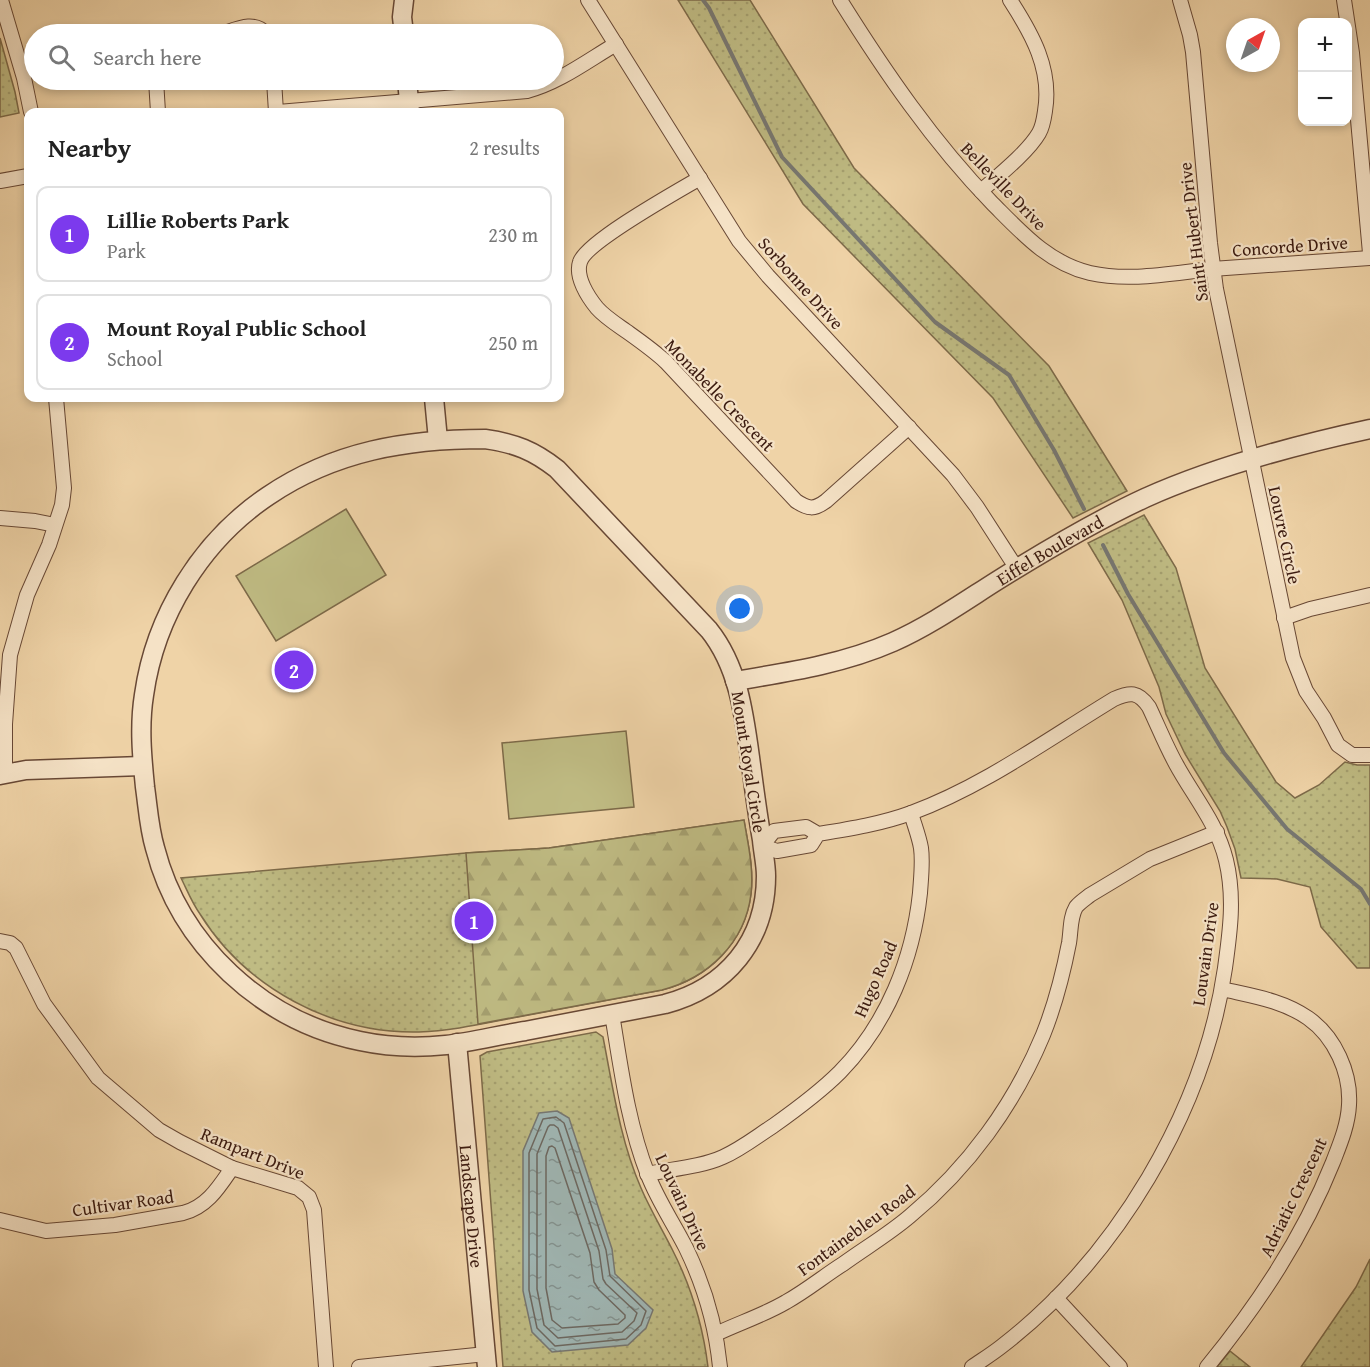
<!DOCTYPE html>
<html lang="en">
<head>
<meta charset="utf-8">
<style>
	body { margin:0; font-family:"Gentium Book Plus",serif; background:#f6f6f6; color:#222 }
	.controls { position:absolute; right:18px; top:18px; display:grid; overflow:hidden; border-radius:12px; box-shadow:0 3px 9px #0003 }
	.controls button { width:54px; height:54px; display:grid; place-items:center; padding:0; border:0; border-bottom:2px solid #e0e0e0; background:#fff; color:#222; font:30px sans-serif }
	.compass { position:absolute; left:1226px; top:18px; width:54px; height:54px; border-radius:50%; background:#fff; box-shadow:0 3px 9px #0003; rotate:40deg }
	.you { position:absolute; left:740px; top:609px; width:21px; height:21px; margin:-15px; border:4px solid #fff; border-radius:50%; background:#1a73e8; box-shadow:0 0 0 9px #1a73e833 }
	.badge { display:grid; place-items:center; width:39px; height:39px; border-radius:50%; background:#7c3aed; color:#fff; font-size:20px; font-weight:700 }
	.pin { position:absolute; translate:-50% -50%; border:3px solid #fff; box-shadow:0 2px 6px #0006 }
	.list { margin:0; padding:0; list-style:none }
	h2 { display:flex; justify-content:space-between; align-items:center; height:78px; margin:0; padding:0 24px; font-size:26px }
	h2 small { font-size:20px; font-weight:400; color:#767676 }
	.list li { display:grid; grid-template-columns:39px 1fr auto; gap:18px; align-items:center; box-sizing:border-box; height:96px; margin:0 12px 12px; padding:0 12px; border:2px solid #e0e0e0; border-radius:12px }
	.list b { display:block; font-size:22px; white-space:nowrap }
	.list p { margin:0; font-size:20px; white-space:nowrap; color:#767676 }
	.list em { font-size:20px; font-style:normal; color:#767676 }
	.icon { flex:none; width:33px; height:33px; fill:none; stroke:currentColor; stroke-width:2; stroke-linecap:round; stroke-linejoin:round }
	.map { position:relative; flex:none; width:1370px; height:1367px; overflow:hidden }
	.search { position:absolute; background:#fff; box-shadow:0 3px 9px #0003; left:24px; top:24px; width:540px; height:66px; display:flex; align-items:center; gap:15px; box-sizing:border-box; padding:0 21px; border-radius:33px; color:#767676; font-size:22px }
	.panel { position:absolute; background:#fff; box-shadow:0 3px 9px #0003; left:24px; top:108px; width:540px; height:294px; border-radius:12px }
	.map>svg:first-child { display:block }
	.grass { fill:url(#grass-dots); stroke:#7d6a49; stroke-width:1.5 }
	.forest { fill:url(#forest-firs); stroke:#7d6a49; stroke-width:1.5 }
	.pitch { fill:#bfbb83; stroke:#7d6a49; stroke-width:1.5 }
	.water { fill:url(#water-ripples); stroke:#777771; stroke-width:1.5 }
	.lines { fill:none; stroke-linecap:round; stroke-linejoin:round }
	.shore { stroke:#6d6860; stroke-width:1.5 }
	.stream { stroke:#777771; stroke-width:4 }
	.minor-casing { stroke:#684835; stroke-width:16 }
	.tertiary-casing { stroke:#684835; stroke-width:21 }
	.minor { stroke:#f5e2c6; stroke-width:14 }
	.tertiary { stroke:#f5e2c6; stroke-width:18 }
	.labels { text-anchor:middle; dominant-baseline:central; stroke-width:4.5; stroke-linejoin:round; paint-order:stroke }
	.street-label { font-size:18px; fill:#3b1a0f; stroke:#f5e2c6 }
</style>
</head>
<body>
<div class="map">
<svg width="1370" height="1367" viewBox="0 0 1370 1367">
	<defs>
		<pattern id="grass-dots" width="8" height="8" patternUnits="userSpaceOnUse" patternTransform="scale(1.5)"><rect width="8" height="8" fill="#bfbb83"/><path d="M2 2h.1M6 6h.1" fill="none" stroke="#a5a070" stroke-width="1.8" stroke-linecap="round"/></pattern>
		<pattern id="forest-firs" width="22" height="20" patternUnits="userSpaceOnUse" patternTransform="scale(1.5)"><rect width="22" height="20" fill="#bfbb83"/><path d="M5 1l3.5 6h-7zM16 11l3.5 6h-7z" fill="#a5a070"/></pattern>
		<pattern id="water-ripples" width="26" height="14" patternUnits="userSpaceOnUse" patternTransform="scale(1.5)"><rect width="26" height="14" fill="#9fb5b2"/><path d="M2 4q2-2 4 0t4 0M15 11q2-2 4 0t4 0" fill="none" stroke="#83928f"/></pattern>
	</defs>
	<rect width="100%" height="100%" fill="#efd3a7"/>
	<filter id="stains"><feTurbulence type="fractalNoise" baseFrequency=".00333" numOctaves="4"/><feColorMatrix values="0 0 0 0 .2 0 0 0 0 .09 0 0 0 0 .02 0 0 0 .5 -.17"/></filter>
	<radialGradient id="worn" r=".72"><stop offset=".6" stop-color="#630" stop-opacity="0"/><stop offset="1" stop-color="#630" stop-opacity=".3"/></radialGradient>
	<g class="grass">
		<polygon points="678,0 750,0 854,168 1049,366 1127,491 1073,518 993,398 803,204"/>
		<polygon points="0,38 15,92 19,113 0,117"/>
		<polygon points="1144,515 1176,568 1205,668 1276,782 1295,798 1319,785 1345,762 1357,765 1370,765 1370,968 1357,968 1321,927 1310,887 1277,879 1241,878 1235,849 1227,827 1220,811 1185,754 1166,714 1159,687 1122,600 1088,543"/>
		<path d="M744,820C748,844 754,869 751,894C745,943 708,978 662,990C614,999 566,1008 518,1017C486,1023 452,1031 419,1032C332,1034 246,988 200,914C192,903 187,890 181,878L466,853L549,848Z"/>
		<path d="M596,1032L603,1037C613,1088 620,1140 641,1188C650,1209 662,1229 672,1249C691,1286 703,1326 708,1367H503L480,1056L487,1052Z"/>
		<polygon points="1370,1259 1370,1367 1301,1367 1356,1287"/>
		<polygon points="1230,1351 1250,1367 1217,1367"/>
	</g>
	<path class="forest" d="M744,820C748,844 754,869 751,894C745,943 708,978 662,990L478,1024L466,853L549,848Z"/>
	<g class="pitch">
		<polygon points="346,509 386,575 276,641 236,576"/>
		<polygon points="626,731 634,807 509,819 502,743"/>
	</g>
	<polygon class="water" points="557,1111 569,1118 612,1249 615,1274 653,1310 646,1328 628,1345 552,1352 532,1332 523,1291 523,1151 539,1113"/>
	<g class="lines">
		<g class="shore">
			<polygon points="556,1117 564,1123 606,1250 610,1276 646,1311 641,1325 626,1339 555,1346 537,1328 529,1290 529,1153 543,1119"/>
			<polygon points="550,1125 554,1125 558,1128 599,1251 603,1279 606,1284 637,1313 634,1321 622,1332 558,1338 544,1325 537,1289 537,1154 548,1127"/>
			<polygon points="552,1146 555,1148 590,1253 594,1282 599,1290 625,1315 625,1318 618,1324 562,1328 552,1320 546,1288 546,1156 549,1147"/>
		</g>
		<g class="stream">
			<polyline points="703,0 709,8 782,157 935,322 1009,375 1054,450 1084,509"/>
			<polyline points="1103,545 1128,594 1224,753 1287,829 1361,889 1370,904"/>
		</g>
		<g class="minor-casing">
			<g id="minor">
				<polyline points="1,0 24,78 31,112"/>
				<polyline points="588,0 739,241 768,276 953,475 977,507 1017,569"/>
				<path d="M840,0C885,72 933,142 992,203C1021,232 1048,263 1090,273C1130,282 1172,273 1212,269C1264,265 1317,262 1370,258"/>
				<polyline points="1180,0 1190,35 1193,52 1210,243 1216,289 1293,658 1306,691 1324,718 1338,745 1352,755 1370,755"/>
				<polyline points="1344,0 1352,53 1370,253"/>
				<path d="M222,34C237,29 254,20 266,34"/>
				<polyline points="156,80 158,112"/>
				<polyline points="274,80 276,112"/>
				<path d="M278,112L527,91C560,82 587,61 616,44"/>
				<path d="M700,178C678,191 586,242 580,262C575,277 588,297 597,308C605,317 616,324 626,331C640,341 653,350 666,362L796,501C808,509 814,510 826,501L909,427"/>
				<polyline points="0,181 28,176"/>
				<path d="M981,191C998,176 1028,152 1039,133C1043,126 1044,118 1045,111C1052,69 1032,34 1010,0"/>
				<polyline points="0,518 35,521 55,525"/>
				<polyline points="1284,618 1310,609 1370,595"/>
				<polyline points="5,774 5,724 10,655 27,595 49,545 62,505 64,488 56,398"/>
				<path d="M818,834L811,845L777,851L762,846L774,831L806,827L818,834C849,829 881,824 911,813C984,786 1048,739 1114,699C1130,692 1138,691 1149,707C1158,726 1166,746 1176,764C1194,797 1217,823 1226,860C1235,897 1230,932 1225,968C1204,1112 1116,1258 1002,1346C992,1354 982,1360 972,1367"/>
				<polyline points="0,941 10,943 16,948 44,1004 98,1078 159,1130 180,1142 232,1168 298,1188 309,1197 314,1210 326,1367"/>
				<path d="M612,1014C621,1069 628,1124 648,1175C658,1201 674,1224 686,1248C704,1285 716,1327 720,1367"/>
				<path d="M647,1174C671,1169 701,1167 723,1157C741,1149 756,1137 773,1126C797,1109 819,1093 840,1072C887,1024 913,959 920,893C921,878 923,862 921,848C919,836 914,824 911,813"/>
				<path d="M0,1220L46,1231L115,1225L183,1213C207,1207 219,1187 232,1168"/>
				<polyline points="1056,1298 1120,1367"/>
				<path d="M716,1334C739,1323 764,1315 786,1302C806,1291 824,1276 843,1264C865,1248 889,1234 910,1216C968,1168 1014,1105 1043,1035C1055,1005 1063,974 1069,943C1071,931 1070,917 1076,907C1080,902 1085,899 1090,895L1150,859L1217,832"/>
				<polyline points="359,1367 486,1354"/>
				<path d="M1207,1367C1258,1305 1303,1237 1333,1162C1340,1144 1348,1125 1349,1105C1351,1073 1335,1037 1308,1018C1282,1000 1252,996 1222,989"/>
			</g>
		</g>
		<g class="tertiary-casing">
			<g id="tertiary">
				<polyline points="404,34 402,17 404,0"/>
				<polyline points="407,80 410,112"/>
				<polyline points="434,398 438,440"/>
				<path d="M485,439C515,443 534,451 557,469L709,630C741,670 745,723 752,772C755,795 758,817 762,840C763,852 766,864 766,876C766,941 726,988 665,1004C618,1013 571,1022 525,1031C499,1035 472,1042 446,1045C417,1048 388,1047 360,1041C262,1021 180,945 155,848C149,828 148,808 145,787C142,757 139,726 144,695C155,616 201,541 268,496C334,451 407,439 485,439Z"/>
				<path id="s1" d="M735,681C789,672 843,664 893,642C929,626 962,603 995,582C1043,552 1093,522 1145,498C1214,467 1296,445 1370,429"/>
				<polyline points="0,775 26,770 142,766"/>
				<path id="s2" d="M457,1043L487,1367"/>
			</g>
		</g>
		<use href="#minor" class="minor"/>
		<use href="#tertiary" class="tertiary"/>
	</g>
	<g class="labels">
		<g class="street-label">
			<text transform="translate(1004 186) rotate(46)">Belleville Drive</text>
			<text transform="translate(1193 232) rotate(-97)">Saint Hubert Drive</text>
			<text transform="translate(1290 246) rotate(-4)">Concorde Drive</text>
			<text transform="translate(801 283) rotate(48)">Sorbonne Drive</text>
			<text transform="translate(720 395) rotate(46)">Monabelle Crescent</text>
			<text transform="translate(1285 535) rotate(78)">Louvre Circle</text>
			<text stroke="none"><textPath href="#s1" startOffset="345">Eiffel Boulevard</textPath></text>
			<text transform="translate(749 762) rotate(81)">Mount Royal Circle</text>
			<text transform="translate(1205 954) rotate(-82)">Louvain Drive</text>
			<text transform="translate(875 979) rotate(-66)">Hugo Road</text>
			<text transform="translate(253 1153) rotate(22)">Rampart Drive</text>
			<text transform="translate(1293 1197) rotate(-64)">Adriatic Crescent</text>
			<text transform="translate(683 1202) rotate(65)">Louvain Drive</text>
			<text transform="translate(123 1203) rotate(-8)">Cultivar Road</text>
			<text stroke="none"><textPath href="#s2" startOffset="164">Landscape Drive</textPath></text>
			<text transform="translate(856 1230) rotate(-36)">Fontainebleu Road</text>
		</g>
	</g>
	<rect width="100%" height="100%" filter="url(#stains)"/>
	<rect width="100%" height="100%" fill="url(#worn)"/>
</svg>
<div class="controls">
<button>+</button>
<button>−</button>
</div>
<svg class="compass" viewBox="-18 -18 36 36"><path d="M0-13l5 13h-10z" fill="#e53935"/><path d="M0 13l5-13h-10z" fill="#767676"/></svg>
<div class="you"></div>
<div class="pin badge" style="left:474px;top:921px">1</div>
<div class="pin badge" style="left:294px;top:670px">2</div>
<div class="search"><svg class="icon" aria-label="search" viewBox="0 0 24 24"><circle cx="10" cy="10" r="6"/><path d="M15 15l6 6"/></svg>Search here</div>
<section class="panel">
<h2>Nearby<small>2 results</small></h2>
<ul class="list">
<li><span class="badge">1</span><div><b>Lillie Roberts Park</b><p>Park</p></div><em>230 m</em></li>
<li><span class="badge">2</span><div><b>Mount Royal Public School</b><p>School</p></div><em>250 m</em></li>
</ul>
</section>
</div>
</body>
</html>
